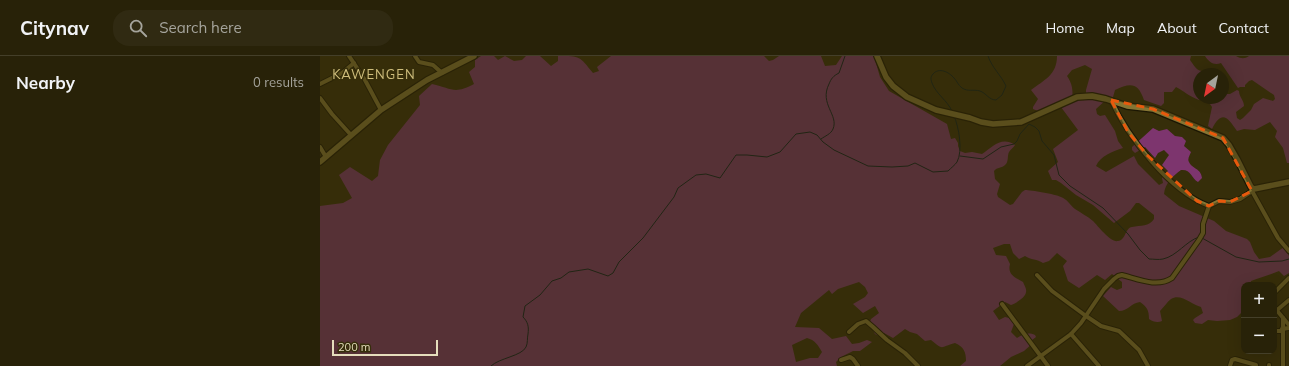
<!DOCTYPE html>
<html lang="en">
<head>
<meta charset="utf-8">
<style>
	body { margin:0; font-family:Mulish,sans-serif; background:#302a12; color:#f1f3f6 }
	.controls { position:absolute; right:12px; bottom:12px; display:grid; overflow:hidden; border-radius:8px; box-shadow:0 4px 16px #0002 }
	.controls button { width:36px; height:36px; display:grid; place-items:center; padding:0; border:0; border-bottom:1px solid #443f29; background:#282208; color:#f1f3f6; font:20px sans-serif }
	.compass { position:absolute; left:873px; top:12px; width:36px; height:36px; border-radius:50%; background:#282208; box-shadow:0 4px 16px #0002; rotate:213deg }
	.scale { position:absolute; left:12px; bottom:10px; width:106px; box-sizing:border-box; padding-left:4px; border:2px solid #e5ddbc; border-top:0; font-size:11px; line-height:14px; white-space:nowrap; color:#e5ddbc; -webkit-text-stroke:3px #362e0a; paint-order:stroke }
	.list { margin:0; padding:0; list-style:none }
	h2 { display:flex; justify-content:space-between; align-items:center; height:52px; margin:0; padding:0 16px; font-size:17px }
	h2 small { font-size:13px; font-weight:400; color:#a5a49c }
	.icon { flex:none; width:22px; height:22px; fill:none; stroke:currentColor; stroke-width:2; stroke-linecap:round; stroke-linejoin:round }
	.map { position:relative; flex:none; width:969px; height:310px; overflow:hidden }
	header { display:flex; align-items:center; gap:24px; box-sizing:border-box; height:56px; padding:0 20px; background:#282208; border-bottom:1px solid #443f29 }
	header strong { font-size:19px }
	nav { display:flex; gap:22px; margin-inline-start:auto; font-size:14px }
	.search { width:280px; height:36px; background:#302a12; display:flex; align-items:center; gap:10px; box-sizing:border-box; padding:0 14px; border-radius:16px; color:#a5a49c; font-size:15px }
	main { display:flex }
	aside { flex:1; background:#282208 }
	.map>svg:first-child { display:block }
	.green { fill:#7d356e; fill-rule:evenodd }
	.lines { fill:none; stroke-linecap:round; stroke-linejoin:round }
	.stream { stroke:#071b21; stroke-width:1 }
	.minor-casing { stroke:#1b1603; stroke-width:6 }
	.secondary-casing { stroke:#1b1603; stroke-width:8 }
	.minor { stroke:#857533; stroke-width:4 }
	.secondary { stroke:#857533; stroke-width:5.5 }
	.marked { fill:none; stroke:#e8590c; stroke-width:3; stroke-dasharray:8 5; stroke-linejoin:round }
	.labels { text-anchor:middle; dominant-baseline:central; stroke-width:3; stroke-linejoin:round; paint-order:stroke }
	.quarter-label { font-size:13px; letter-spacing:1px; fill:#cfbe7c; stroke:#362e0a }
</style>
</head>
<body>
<header>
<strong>Citynav</strong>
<div class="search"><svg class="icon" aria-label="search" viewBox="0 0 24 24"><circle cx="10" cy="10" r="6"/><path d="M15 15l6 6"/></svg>Search here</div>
<nav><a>Home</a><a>Map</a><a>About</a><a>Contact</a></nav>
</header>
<main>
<aside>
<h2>Nearby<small>0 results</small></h2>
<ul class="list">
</ul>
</aside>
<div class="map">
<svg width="969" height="310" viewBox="0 0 969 310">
	<rect width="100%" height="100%" fill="#362e0a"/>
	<g class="green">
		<path d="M161,0H174L178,4L185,0L194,5L202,4L206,0H220L231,10L238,5V0C261,0 259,0 273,17L279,15L277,11L291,0H444L449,5L453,4L459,0H501L505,10L516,9L522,0H554L560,21L569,35L627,68L631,83L635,82L638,87V90L640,95L645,97L652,96L662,98C673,91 681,80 695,89C693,92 691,93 689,96C687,100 689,106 685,109C682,112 677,111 674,115L675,123L680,128L677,138L678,141L690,149L693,148L702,136L705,134C711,134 735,138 741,141C747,143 750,149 755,153C761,157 767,160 773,165C778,170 791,187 798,185C806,184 805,172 812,171C821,169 829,171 834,163V159L819,147H816L810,155L794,167L773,149L756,139L741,127L736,124H732L728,115L738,106L733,93L758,74L738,47L718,55L713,53V51L718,43L711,34C724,24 737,19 737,0H871L870,4C877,14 877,15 889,16L891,18H879V42H882L879,44C869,40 865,36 856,31L852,36H844V47L841,50L824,44C818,26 810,27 795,34L793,41L787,43L776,53L777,58L780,60L785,59L795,75L798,85L803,92C793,95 780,100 776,110L786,116L814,100L818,108L839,129L843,127L842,122L848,115L842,109L849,99L844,94L838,97L835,102L825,91L815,97L812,94V91L833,72L839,75L847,73L855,80L862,81L866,85L864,90L871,96C870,99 867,103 869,106C872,113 881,112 882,122L878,126C871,122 871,113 861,114C853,120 845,127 844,138L859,150L894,165L906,175L927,183L930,186L934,196L939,203L950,201L964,191L969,200V217L964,220L959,215C950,219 941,221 931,225L930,229H924V254L917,261L910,264L897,265L888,264L882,268L875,267L873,264L875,262L883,257L881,251C872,249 861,237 851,243C847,246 844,251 840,255L842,265C838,267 833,266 829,263C829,254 827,251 820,246C811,247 808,255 799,255L783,240L791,231L797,234L802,232V226L792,218L785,224L777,219L759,232L748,225L743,210L747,205L737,197L729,205L723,207C717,203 711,204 705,200L699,203L693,197L690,188H684L673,192L676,199L686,200L690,208C687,219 696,222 703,226C704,229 707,233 706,236C706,241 695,248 691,249L685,246L673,255L679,264L685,261L689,262L694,268L691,276L697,282C703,278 708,276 715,279L716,281L712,284L713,287L704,295L691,301L680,310H640L646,305C646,296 644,291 635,287C620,291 624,295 611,284L605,285L597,278L590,276L585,273L573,282L564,277L559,280L555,278L551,271H548L551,263L559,257L555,250L543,257L533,248L545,241L548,237L545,231L539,226L518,233L512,238L509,234L481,257L475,271L499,272L512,283L526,280L532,288L539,287L547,284L552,286L540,295H533L521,301L516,306L517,310H0V150L23,147L32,142L19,119L30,111L52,125L58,120L60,104L68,89L100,49L99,40L112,28C131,32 134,39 154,28L149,16L155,11V4ZM765,9L772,13L766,34V41L752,45C753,35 753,29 747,20L752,14ZM487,282C495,284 498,289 502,296L498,302H490L476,306L472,289Z"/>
		<path d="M885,0H916C921,3 925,3 929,0H969V107H967L963,92L955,81L957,75L950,66L935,74L924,73L917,75C908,62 902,53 892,73L888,70L892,51L886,42H903V38H910L917,34L919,35C919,41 924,44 924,50L916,56L917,62L920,64L923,62L931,54L934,48L943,42L953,45L955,43L954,39L932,24L929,25L925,29V31H920L918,32L901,7C894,10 889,6 885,0Z"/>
	</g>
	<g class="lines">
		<g class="stream">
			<path d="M632,55C627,44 616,38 612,27C611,24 610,21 613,18C619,11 629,16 634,22C637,25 638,29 642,32C648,36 653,33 660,35C666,37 669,44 676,44L682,39L686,30C681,19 672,12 668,0"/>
			<path d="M501,83C505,80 511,78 513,73C519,59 499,48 509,28C511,23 513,20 519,17L525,0"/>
			<path d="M640,100L663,103L681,91L694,88L697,85L700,78L709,68L715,71L719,75L722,85L734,99L739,119L750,130L783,152L808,178L820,194L829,203C834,203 838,204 843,203C857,200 866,185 879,181"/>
			<polyline points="882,182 916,201 939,206 962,205 969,203"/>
			<path d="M171,310C179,302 202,300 206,291C208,287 207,282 208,278C209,271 208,266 203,261L205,250L220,239L232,225L241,222L249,216L268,213L288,220L293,217L299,206L323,182L354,141L358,132L376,119L386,118L400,122L416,99H427L447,101L460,96L476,78L490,76L497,79L503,86L514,94L548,110L572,111L588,110L595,107L613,116L628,115C631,112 635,109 637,106C643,95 639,71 634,60"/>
		</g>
		<g class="minor-casing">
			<g id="minor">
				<polyline points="29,0 45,24 61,54"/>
				<polyline points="95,0 99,6 113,9 122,17"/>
				<polyline points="0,28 22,17 34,7"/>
				<polyline points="0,42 12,58 31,79"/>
				<path d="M791,44C808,81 849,135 889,150L899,145L910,146L920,143L932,135"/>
				<polyline points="0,91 6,101"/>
				<polyline points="934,133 932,135 958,182 969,195"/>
				<polyline points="717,219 732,235 766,260 781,270 799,275 819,294 828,310"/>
				<polyline points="954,237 969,222"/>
				<polyline points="682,248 728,310"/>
				<polyline points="954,251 969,269"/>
				<polyline points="956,255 969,244"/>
				<polyline points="962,273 969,272"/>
				<polyline points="954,275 962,275"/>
				<polyline points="529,276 538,268 546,265 553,271 567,284 585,297 598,310"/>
				<polyline points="751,278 779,310"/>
				<polyline points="521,304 530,301 533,303 538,310"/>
				<polyline points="949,309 949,310"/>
				<path d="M707,310L751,278L761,267L784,233L794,223L798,220L802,219C818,223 837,232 852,222L879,184L883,177V168L889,150"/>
				<polyline points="910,310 912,304 915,303 936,309 936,310"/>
				<polyline points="963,310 963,262"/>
			</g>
		</g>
		<g class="secondary-casing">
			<g id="secondary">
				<polyline points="557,0 566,21 573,30 587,41 616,54 650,62 661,66 673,68 701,66 757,41 772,40 786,43 807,50 833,53 903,82 909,89 917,103 931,131 934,133 969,126"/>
				<polyline points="0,106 61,54 107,24 154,0"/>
			</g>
		</g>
		<use href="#minor" class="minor"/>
		<use href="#secondary" class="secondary"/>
	</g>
	<path d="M0 0H969V310H0ZM791,44L833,53L903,82L932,135L910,146L899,145L889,150L877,145L827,99L808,76Z" fill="#362e0a" fill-opacity=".55" fill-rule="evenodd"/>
	<path class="marked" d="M791,44L833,53L903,82L932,135L910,146L899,145L889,150L877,145L827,99L808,76Z"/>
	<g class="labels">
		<g class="quarter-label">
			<text x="54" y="18">KAWENGEN</text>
		</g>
	</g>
</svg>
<div class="controls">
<button>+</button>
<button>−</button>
</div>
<svg class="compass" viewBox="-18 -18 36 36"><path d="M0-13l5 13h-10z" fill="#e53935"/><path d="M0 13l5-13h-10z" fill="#a5a49c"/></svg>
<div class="scale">200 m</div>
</div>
</main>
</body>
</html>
